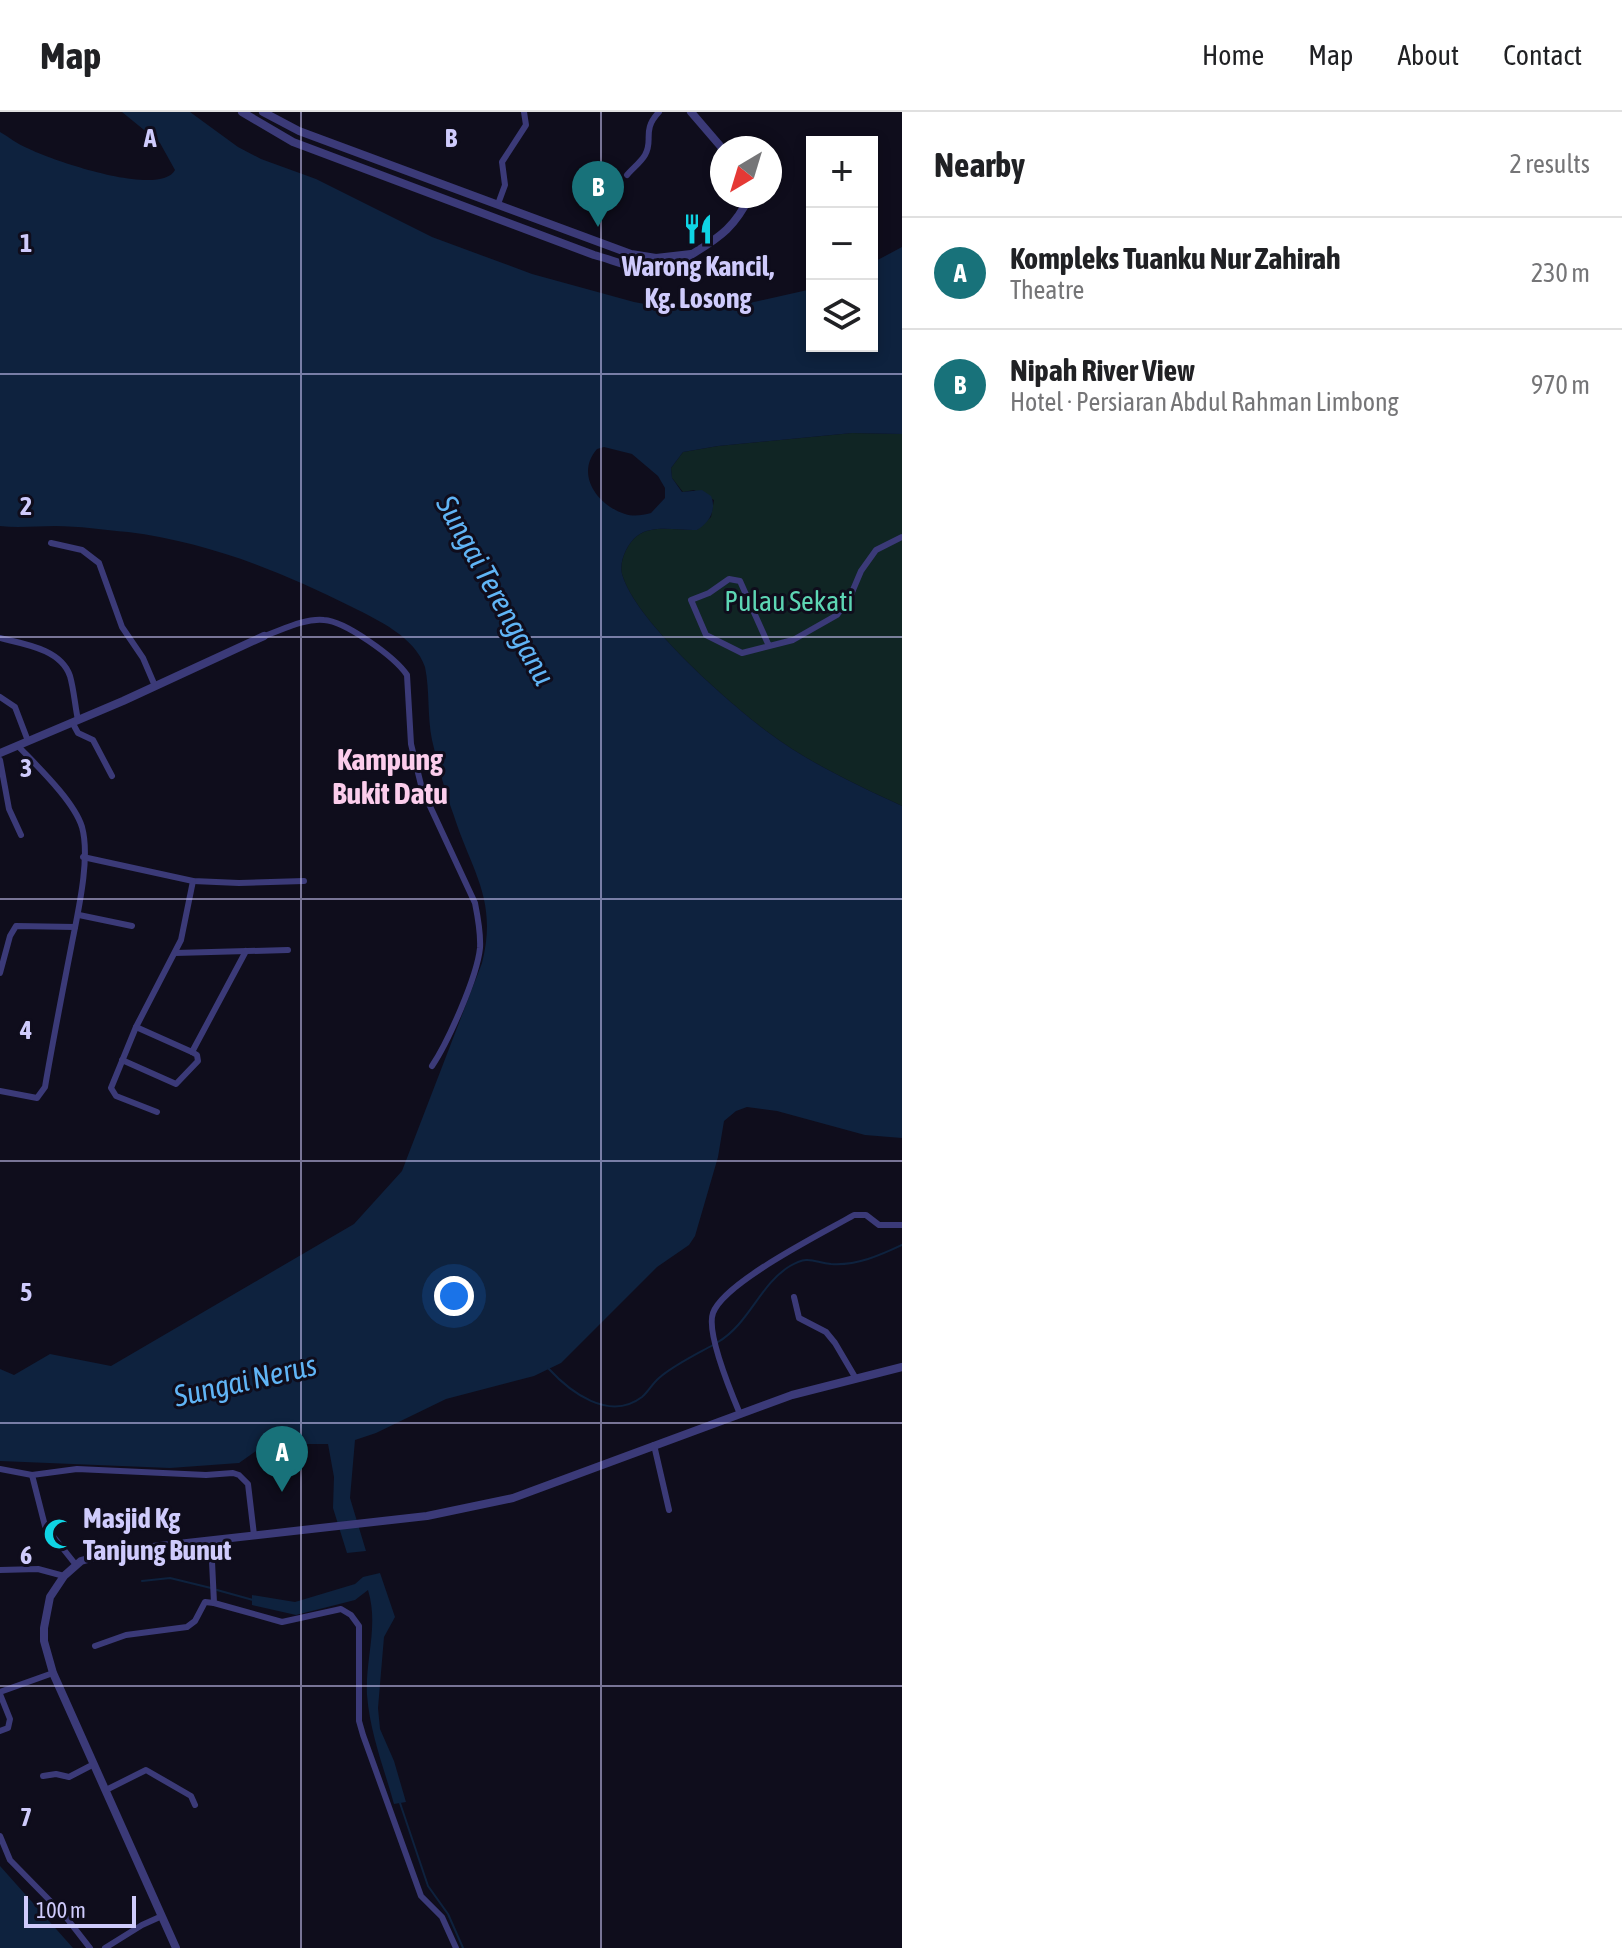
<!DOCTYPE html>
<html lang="en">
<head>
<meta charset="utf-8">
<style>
	body { margin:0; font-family:"Asap Condensed",sans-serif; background:#f2f2f2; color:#202124 }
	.controls { position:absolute; right:24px; top:24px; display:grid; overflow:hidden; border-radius:0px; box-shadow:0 4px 12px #0003 }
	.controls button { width:72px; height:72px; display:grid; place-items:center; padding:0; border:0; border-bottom:2px solid #e0e0e0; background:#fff; color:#202124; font:40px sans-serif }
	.compass { position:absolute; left:710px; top:24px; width:72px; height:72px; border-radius:50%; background:#fff; box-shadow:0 4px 12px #0003; rotate:218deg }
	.scale { position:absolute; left:24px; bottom:20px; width:112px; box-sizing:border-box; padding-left:8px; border:4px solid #cfcbfc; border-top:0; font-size:22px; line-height:28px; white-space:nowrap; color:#cfcbfc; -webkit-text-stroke:6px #0f0d1c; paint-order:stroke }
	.you { position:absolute; left:454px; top:1184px; width:28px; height:28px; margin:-20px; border:6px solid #fff; border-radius:50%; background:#1a73e8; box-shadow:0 0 0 12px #1a73e833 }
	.badge { display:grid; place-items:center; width:52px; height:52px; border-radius:50%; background:#18727a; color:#fff; font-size:26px; font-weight:700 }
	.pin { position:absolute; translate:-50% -66px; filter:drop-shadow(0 2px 4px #0008) }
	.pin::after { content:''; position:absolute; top:42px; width:28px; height:24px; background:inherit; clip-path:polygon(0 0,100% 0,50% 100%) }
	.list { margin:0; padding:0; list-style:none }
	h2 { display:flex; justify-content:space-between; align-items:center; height:104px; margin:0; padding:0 32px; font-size:34px }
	h2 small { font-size:26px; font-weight:400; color:#757577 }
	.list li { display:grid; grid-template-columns:52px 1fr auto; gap:24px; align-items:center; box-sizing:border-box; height:112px; padding:0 32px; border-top:2px solid #e0e0e0 }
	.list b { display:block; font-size:30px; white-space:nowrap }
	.list p { margin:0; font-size:26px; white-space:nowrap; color:#757577 }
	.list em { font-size:26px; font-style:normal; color:#757577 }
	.icon { flex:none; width:44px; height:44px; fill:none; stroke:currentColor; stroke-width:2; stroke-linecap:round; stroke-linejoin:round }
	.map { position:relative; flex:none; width:902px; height:1836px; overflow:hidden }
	header { display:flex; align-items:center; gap:48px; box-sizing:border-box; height:112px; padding:0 40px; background:#fff; border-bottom:2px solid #e0e0e0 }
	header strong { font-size:38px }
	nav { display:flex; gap:44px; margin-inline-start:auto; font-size:28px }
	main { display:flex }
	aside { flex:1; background:#fff }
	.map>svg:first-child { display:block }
	.green { fill:#102524 }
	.water { fill:#0e223e; fill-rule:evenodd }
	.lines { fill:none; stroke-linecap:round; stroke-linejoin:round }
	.stream { stroke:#0e223e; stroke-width:2 }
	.minor { stroke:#3b3a78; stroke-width:6 }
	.tertiary { stroke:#3b3a78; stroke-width:8 }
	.grid { fill:none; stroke:#cfcbfc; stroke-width:2; stroke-opacity:0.55 }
	.labels { text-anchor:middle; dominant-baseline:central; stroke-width:6; stroke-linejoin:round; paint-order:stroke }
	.poi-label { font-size:28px; font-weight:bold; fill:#cfcbfc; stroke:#0f0d1c }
	.park-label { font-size:28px; fill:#5dd6b4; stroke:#0f0d1c }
	.water-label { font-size:30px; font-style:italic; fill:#60b4f5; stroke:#0f0d1c }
	.neighbourhood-label { font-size:30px; font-weight:bold; fill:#fccdec; stroke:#0f0d1c }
	.grid-label { font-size:26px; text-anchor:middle; font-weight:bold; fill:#cfcbfc; stroke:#0f0d1c; stroke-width:6; stroke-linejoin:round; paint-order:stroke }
</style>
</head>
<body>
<header>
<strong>Map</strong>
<nav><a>Home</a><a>Map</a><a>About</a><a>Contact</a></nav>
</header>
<main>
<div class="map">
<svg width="902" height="1836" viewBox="0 0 902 1836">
	<rect width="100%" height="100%" fill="#0f0d1c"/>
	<path class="green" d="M852,321L902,322V694C857,673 809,651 769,621C729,591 635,509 622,462C619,449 627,432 637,424C653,412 678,419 697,418L711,405L714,388L694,378L683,380L672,366L671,356L683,340L718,334Z"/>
	<g class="water">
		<path d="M122,0H190L238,35L261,47L316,67L432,125L532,162L634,190L666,196L696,197L736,194L812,177V234H872V151L902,135V322L852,321L718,334L683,340L671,356L672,366L682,380L702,378L711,384C717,398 709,411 697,418C678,419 653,412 637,424C627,432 619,449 622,462C635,509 729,591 769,621C809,651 857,673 902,694V1026L865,1023L777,999L747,995L736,999L724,1009L718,1045L695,1124L689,1133L657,1155L561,1251L534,1264L446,1287L376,1321L355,1328L350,1386L366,1439L347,1441L333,1396L334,1365L328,1332H266L239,1351L170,1356L0,1349V1257L14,1263L50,1242L111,1254L354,1112L402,1059L482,851C498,788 472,760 454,704C445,680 438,653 432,628C427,604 430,579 425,555C415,525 378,508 352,495C281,459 207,430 128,420C104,418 79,414 55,414C36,414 18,416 0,414V20C9,25 17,32 27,36C51,48 160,86 175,58L160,31ZM604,335L632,342L658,364L665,376V386L651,401C643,403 634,405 625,402C597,393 575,362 597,337Z"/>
		<path d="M380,1461L395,1505L384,1525L378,1596L380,1617L394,1649L406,1690L394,1692C384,1656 370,1621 367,1583C365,1547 379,1514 368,1478L355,1488L296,1503L252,1493V1483L295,1490L355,1472L363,1465Z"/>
		<polygon points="0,1754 73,1836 0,1836"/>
	</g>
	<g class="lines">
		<g class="stream">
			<path d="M718,1230C749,1212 760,1172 790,1154C809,1143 813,1150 831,1152C856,1154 881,1143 902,1133"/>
			<path d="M548,1256C570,1280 609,1310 642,1285C648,1280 652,1272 659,1266C674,1253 695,1243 713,1233"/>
			<polyline points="142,1469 170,1466 211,1476"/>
			<polyline points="217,1478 253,1488"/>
			<polyline points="400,1691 428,1774 448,1802 463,1836"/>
		</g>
		<g class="minor">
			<path d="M627,63C633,56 641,50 645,43C654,28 641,19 659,0"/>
			<polyline points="498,92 505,73 502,50 526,13 524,0"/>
			<polyline points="51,431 82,438 99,451 122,515 143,546 155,574"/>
			<path d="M264,524C282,518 304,506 324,508C345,509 395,545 407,563L411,632L422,677L475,791C478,806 481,821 480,836C477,865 448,930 432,954"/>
			<path d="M0,526C24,532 61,537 70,564C74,578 75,594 78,608"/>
			<polyline points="769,534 740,469 729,467 709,481 691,488 706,523 742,541 793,528 837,503 850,485 861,459 876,438 902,425"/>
			<polyline points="0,585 15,595 28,629"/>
			<polyline points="72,610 78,621 93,628 112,664"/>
			<polyline points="0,648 9,697 21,723"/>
			<polyline points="83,745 193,769 239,771 304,769"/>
			<polyline points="79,803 132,814"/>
			<polyline points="175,841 288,838"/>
			<polyline points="0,861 10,824 16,814 75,815"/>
			<polyline points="192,940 246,839"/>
			<polyline points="122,948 176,972 198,949 197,943 192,940 136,915"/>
			<path d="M0,979L37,986L45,975C53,928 62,882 71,836C77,804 91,747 82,715C74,689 37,654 18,634"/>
			<polyline points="157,1000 116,984 111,976 136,915 181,828 193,769"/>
			<polyline points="794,1185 799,1206 826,1220 835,1231 855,1265"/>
			<path d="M740,1302C732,1283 706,1220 713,1201C724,1170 823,1121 854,1103H866L879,1113H902"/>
			<polyline points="654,1333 669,1398"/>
			<polyline points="0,1357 32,1363 77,1357 206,1363 233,1361 239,1363 248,1372 254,1423"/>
			<polyline points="32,1363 45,1414 76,1453"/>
			<polyline points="211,1429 214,1491 282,1510 341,1497 351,1503 359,1514 359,1609 363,1623 421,1784 442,1805 456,1836"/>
			<polyline points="0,1458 38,1457 64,1464"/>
			<polyline points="95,1534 126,1523 187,1515 195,1509 205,1490 214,1491"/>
			<polyline points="0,1580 53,1561"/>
			<polyline points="0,1582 10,1607 8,1616 0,1619"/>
			<polyline points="43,1664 56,1662 69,1665 94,1652"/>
			<polyline points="106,1678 146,1658 191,1684 195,1693"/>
			<polyline points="0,1724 10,1748 65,1804 90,1836"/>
			<polyline points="105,1836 142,1813 162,1804"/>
		</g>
		<g class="tertiary">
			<path d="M242,0L293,30L594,143C613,148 635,158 655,158C672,158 682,148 694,141C722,124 735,114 750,84"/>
			<polyline points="263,0 299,19 631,142 656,146 691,142"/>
			<polyline points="691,0 722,36"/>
			<polyline points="0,641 123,589 264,524"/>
			<polyline points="176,1836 53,1561 44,1529 44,1516 50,1485 64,1464 81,1449 105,1442 160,1434 427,1404 513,1386 792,1283 902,1255"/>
		</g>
	</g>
	<path class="grid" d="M301,0V1836M601,0V1836M0,262H902M0,525H902M0,787H902M0,1049H902M0,1311H902M0,1574H902"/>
	<defs>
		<g id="restaurant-bare" transform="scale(2.4)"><path d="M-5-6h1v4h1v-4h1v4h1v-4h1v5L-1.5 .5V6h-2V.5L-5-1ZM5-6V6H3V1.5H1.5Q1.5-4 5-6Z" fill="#0fd4e4" stroke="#0f0d1c" stroke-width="2.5" paint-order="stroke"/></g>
		<g id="mosque-bare" transform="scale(2.4)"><path d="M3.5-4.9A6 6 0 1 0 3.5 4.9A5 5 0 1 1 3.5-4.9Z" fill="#0fd4e4" stroke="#0f0d1c" stroke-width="2.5" paint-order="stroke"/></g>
	</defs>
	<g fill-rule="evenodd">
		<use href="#restaurant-bare" x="698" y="117"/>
		<use href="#mosque-bare" x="59" y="1422"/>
	</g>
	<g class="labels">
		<g class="poi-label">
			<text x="698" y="154">Warong Kancil,<tspan x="698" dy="32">Kg. Losong</tspan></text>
			<text x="83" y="1406" text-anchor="start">Masjid Kg<tspan x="83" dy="32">Tanjung Bunut</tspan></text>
		</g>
		<g class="park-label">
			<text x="789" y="489">Pulau Sekati</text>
		</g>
		<g class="water-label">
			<text transform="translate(496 478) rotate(61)">Sungai Terengganu</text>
			<text transform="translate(245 1268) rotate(-13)">Sungai Nerus</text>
		</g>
		<g class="neighbourhood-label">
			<text x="390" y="647">Kampung<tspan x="390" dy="34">Bukit Datu</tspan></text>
		</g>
	</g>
	<g class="grid-label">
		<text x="150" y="35">A</text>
		<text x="451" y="35">B</text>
		<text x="26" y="140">1</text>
		<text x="26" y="403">2</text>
		<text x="26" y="665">3</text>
		<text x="26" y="927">4</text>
		<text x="26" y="1189">5</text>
		<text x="26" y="1452">6</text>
		<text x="26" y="1714">7</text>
	</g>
</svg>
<div class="controls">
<button>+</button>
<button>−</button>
<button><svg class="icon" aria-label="layers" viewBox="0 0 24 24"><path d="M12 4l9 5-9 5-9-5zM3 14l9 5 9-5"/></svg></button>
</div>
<svg class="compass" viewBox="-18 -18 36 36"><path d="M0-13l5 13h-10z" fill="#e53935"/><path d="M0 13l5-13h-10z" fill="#757577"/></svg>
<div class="scale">100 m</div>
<div class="you"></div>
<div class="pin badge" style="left:282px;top:1380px">A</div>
<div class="pin badge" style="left:598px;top:115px">B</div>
</div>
<aside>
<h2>Nearby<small>2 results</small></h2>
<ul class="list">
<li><span class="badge">A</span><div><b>Kompleks Tuanku Nur Zahirah</b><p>Theatre</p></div><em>230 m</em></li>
<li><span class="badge">B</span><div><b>Nipah River View</b><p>Hotel · Persiaran Abdul Rahman Limbong</p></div><em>970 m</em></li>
</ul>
</aside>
</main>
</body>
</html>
